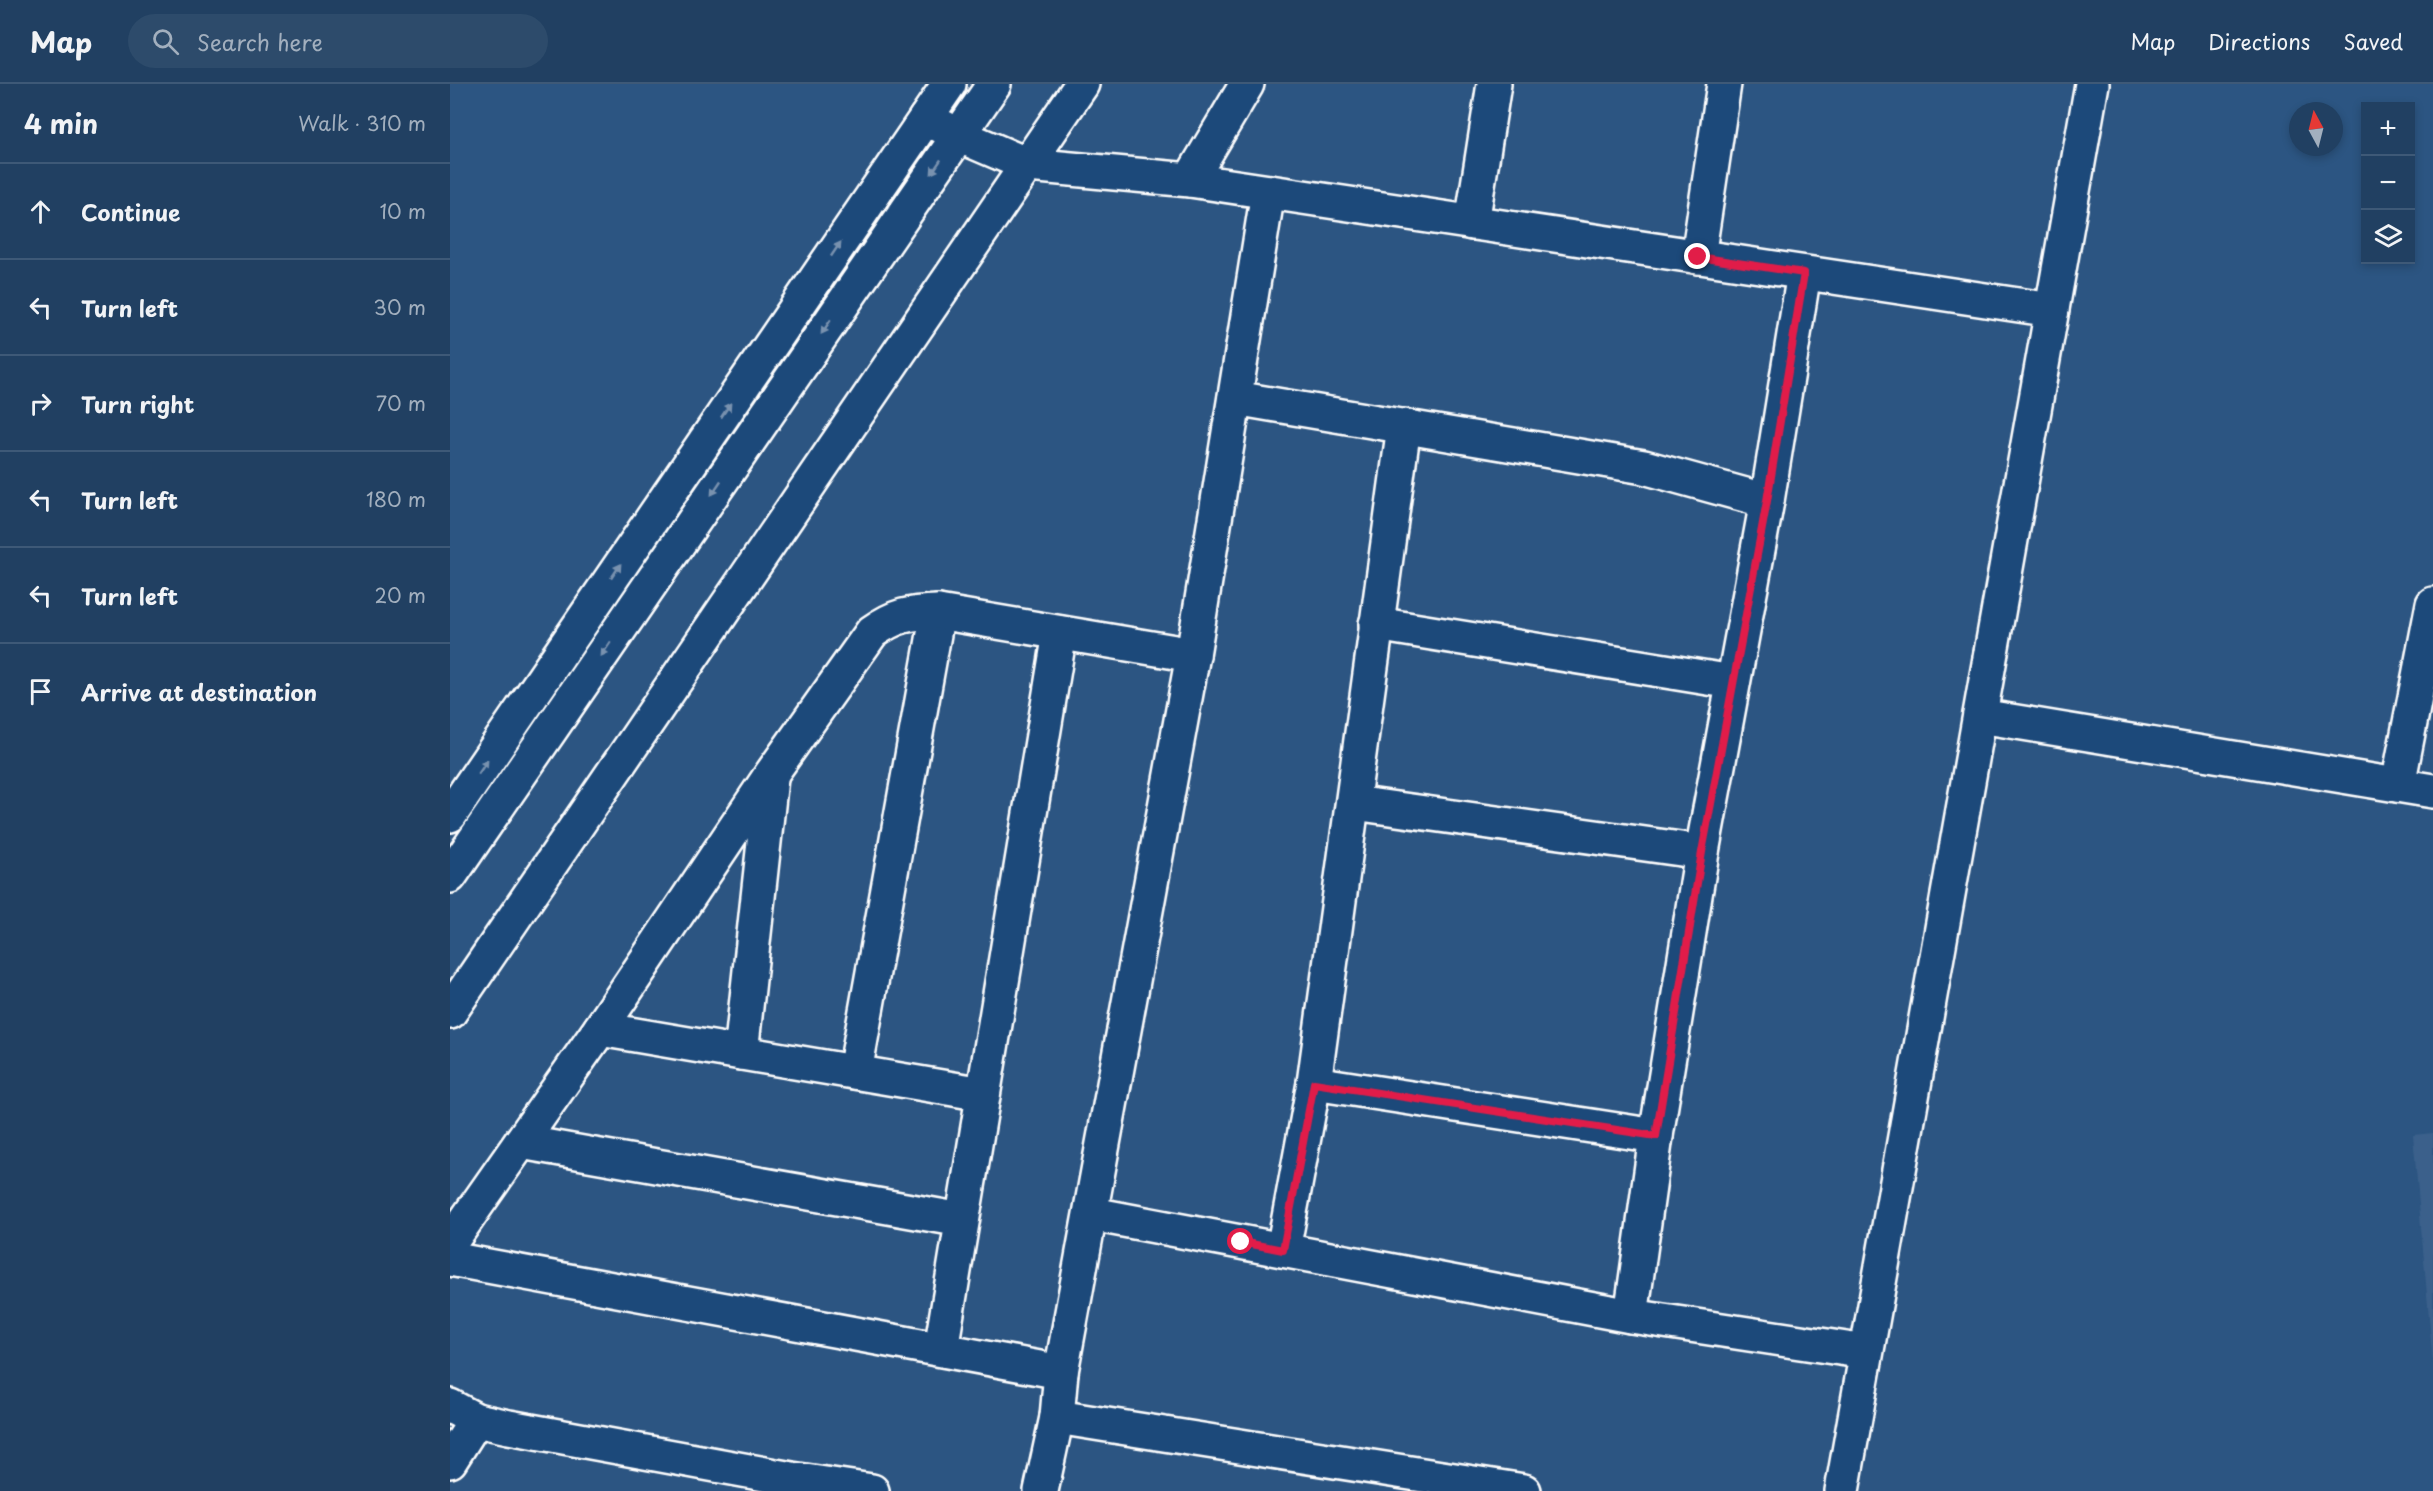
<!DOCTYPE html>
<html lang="en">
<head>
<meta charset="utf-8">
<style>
	body { margin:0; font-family:"Playpen Sans",sans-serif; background:#2d4b6b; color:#f1f3f6 }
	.controls { position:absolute; right:18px; top:18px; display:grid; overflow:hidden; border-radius:0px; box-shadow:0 3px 9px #0003 }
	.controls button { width:54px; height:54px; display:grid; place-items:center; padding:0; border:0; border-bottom:2px solid #3e5977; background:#214062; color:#f1f3f6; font:30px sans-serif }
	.compass { position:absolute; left:1839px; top:18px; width:54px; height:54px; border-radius:50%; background:#214062; box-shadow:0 3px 9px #0003; rotate:353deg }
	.stop { position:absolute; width:18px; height:18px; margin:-14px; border:4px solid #e11d48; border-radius:50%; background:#fff }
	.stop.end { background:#e11d48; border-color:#fff; box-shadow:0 2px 6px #0008 }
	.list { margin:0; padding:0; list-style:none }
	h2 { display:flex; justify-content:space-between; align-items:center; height:78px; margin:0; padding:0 24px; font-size:26px }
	h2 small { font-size:20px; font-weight:400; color:#a2afbe }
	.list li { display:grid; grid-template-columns:39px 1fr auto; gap:18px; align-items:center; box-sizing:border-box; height:96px; padding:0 24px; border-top:2px solid #3e5977 }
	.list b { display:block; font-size:22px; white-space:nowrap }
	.list em { font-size:20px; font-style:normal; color:#a2afbe }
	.icon { flex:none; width:33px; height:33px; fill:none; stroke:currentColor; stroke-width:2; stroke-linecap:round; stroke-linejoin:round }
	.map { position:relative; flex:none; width:1983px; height:1407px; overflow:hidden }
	header { display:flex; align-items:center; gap:36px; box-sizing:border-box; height:84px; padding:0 30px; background:#214062; border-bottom:2px solid #3e5977 }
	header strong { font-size:28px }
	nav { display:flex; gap:33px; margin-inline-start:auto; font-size:21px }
	.search { width:420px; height:54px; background:#2d4b6b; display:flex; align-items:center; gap:15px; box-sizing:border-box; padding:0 21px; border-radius:33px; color:#a2afbe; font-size:22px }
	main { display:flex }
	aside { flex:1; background:#214062 }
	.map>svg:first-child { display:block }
	.built { fill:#3b618b }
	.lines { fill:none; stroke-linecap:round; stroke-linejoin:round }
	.street-casing { stroke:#fff; stroke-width:38 }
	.secondary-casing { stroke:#fff; stroke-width:38 }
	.street { stroke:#1f4a7a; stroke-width:33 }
	.secondary { stroke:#1f4a7a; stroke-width:33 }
	.oneway { fill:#7992af }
	.route { stroke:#e11d48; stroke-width:8 }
</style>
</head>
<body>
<header>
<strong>Map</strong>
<div class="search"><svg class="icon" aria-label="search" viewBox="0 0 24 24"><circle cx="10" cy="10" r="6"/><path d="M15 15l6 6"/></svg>Search here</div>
<nav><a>Map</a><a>Directions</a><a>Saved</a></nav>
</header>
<main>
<aside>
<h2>4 min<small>Walk · 310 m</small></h2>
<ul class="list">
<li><svg class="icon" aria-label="ahead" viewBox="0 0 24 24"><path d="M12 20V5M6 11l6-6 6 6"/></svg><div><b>Continue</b></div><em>10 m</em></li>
<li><svg class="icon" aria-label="left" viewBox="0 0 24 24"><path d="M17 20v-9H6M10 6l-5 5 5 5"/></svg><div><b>Turn left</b></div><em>30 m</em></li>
<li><svg class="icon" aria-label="right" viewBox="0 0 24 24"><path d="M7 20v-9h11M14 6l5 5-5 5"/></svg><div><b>Turn right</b></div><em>70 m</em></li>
<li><svg class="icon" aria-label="left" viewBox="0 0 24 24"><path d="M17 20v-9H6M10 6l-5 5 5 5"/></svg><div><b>Turn left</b></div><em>180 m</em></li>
<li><svg class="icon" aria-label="left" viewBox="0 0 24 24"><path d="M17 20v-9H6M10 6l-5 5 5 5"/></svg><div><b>Turn left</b></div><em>20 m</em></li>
<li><svg class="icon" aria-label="arrive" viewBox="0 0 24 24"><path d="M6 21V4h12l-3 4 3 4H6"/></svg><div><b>Arrive at destination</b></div></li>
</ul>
</aside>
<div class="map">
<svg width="1983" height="1407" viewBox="0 0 1983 1407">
	<rect width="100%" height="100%" fill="#2c5582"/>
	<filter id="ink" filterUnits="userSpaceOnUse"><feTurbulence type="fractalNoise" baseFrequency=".0167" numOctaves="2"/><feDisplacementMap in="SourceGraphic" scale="12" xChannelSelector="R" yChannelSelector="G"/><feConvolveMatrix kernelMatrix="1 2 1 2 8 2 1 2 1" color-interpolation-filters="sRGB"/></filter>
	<g filter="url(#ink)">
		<polygon class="built" points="1983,1049 1983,1279 1963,1051"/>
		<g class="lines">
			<g class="street-casing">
				<g id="street">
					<polyline points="476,34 508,51 578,81 740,96 1602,226"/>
					<polyline points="740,96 797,0"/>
					<polyline points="1022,139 1044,0"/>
					<polyline points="1248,173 1274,0"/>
					<polyline points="785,314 1194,383 1317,417"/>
					<polyline points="926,540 1283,598"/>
					<polyline points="1530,632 1983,707"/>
					<polyline points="1948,701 1983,520"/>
					<polyline points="904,719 1252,768"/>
					<polyline points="0,928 632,0"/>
					<polyline points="150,945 533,1010"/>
					<polyline points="291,969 321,694"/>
					<polyline points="405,988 488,528"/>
					<polyline points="864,999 1206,1052"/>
					<polyline points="71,1058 512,1136"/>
					<polyline points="642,1130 1181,1232 1416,1268"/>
					<path d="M0,1159L150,945L322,689L422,548C446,531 459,529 488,528L743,571"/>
					<polyline points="833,1166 864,999 954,342"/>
					<polyline points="0,1175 611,1288"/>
					<polyline points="1181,1232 1206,1052 1252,768 1317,417 1354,189"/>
					<polyline points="491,1265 610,549"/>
					<polyline points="0,1322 26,1336 59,1343 342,1395 422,1407"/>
					<polyline points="607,1333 1074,1407"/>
					<polyline points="0,1377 26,1336"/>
					<polyline points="591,1407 607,1333 611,1288 743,571 818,108"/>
					<polyline points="1392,1407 1642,0"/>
				</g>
			</g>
			<g class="secondary-casing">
				<g id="secondary">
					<polyline points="0,731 499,0"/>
					<polyline points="0,792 544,0"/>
				</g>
			</g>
			<use href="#street" class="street"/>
			<use href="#secondary" class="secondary"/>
		</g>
		<defs><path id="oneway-solid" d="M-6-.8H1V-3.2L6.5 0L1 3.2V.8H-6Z" transform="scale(1.5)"/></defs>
		<g class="oneway">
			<use href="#oneway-solid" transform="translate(486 83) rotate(124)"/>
			<use href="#oneway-solid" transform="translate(386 165) rotate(-56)"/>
			<use href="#oneway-solid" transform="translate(376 243) rotate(124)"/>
			<use href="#oneway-solid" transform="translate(276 326) rotate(-56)"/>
			<use href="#oneway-solid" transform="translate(266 404) rotate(124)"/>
			<use href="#oneway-solid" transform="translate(166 487) rotate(-56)"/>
			<use href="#oneway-solid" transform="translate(156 565) rotate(124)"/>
			<use href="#oneway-solid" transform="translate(33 683) rotate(-56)"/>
		</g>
	</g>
	<g class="lines" filter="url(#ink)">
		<polyline class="route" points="791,1158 833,1166 864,999 1206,1052 1252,768 1317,417 1354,189 1248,173"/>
	</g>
</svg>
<div class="controls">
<button>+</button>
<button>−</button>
<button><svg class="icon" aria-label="layers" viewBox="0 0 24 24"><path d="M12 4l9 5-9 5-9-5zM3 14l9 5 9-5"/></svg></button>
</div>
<svg class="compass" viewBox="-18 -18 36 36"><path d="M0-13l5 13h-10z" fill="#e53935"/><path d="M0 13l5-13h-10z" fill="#a2afbe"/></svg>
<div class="stop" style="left:791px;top:1158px"></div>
<div class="stop end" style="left:1248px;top:173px"></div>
</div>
</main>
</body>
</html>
